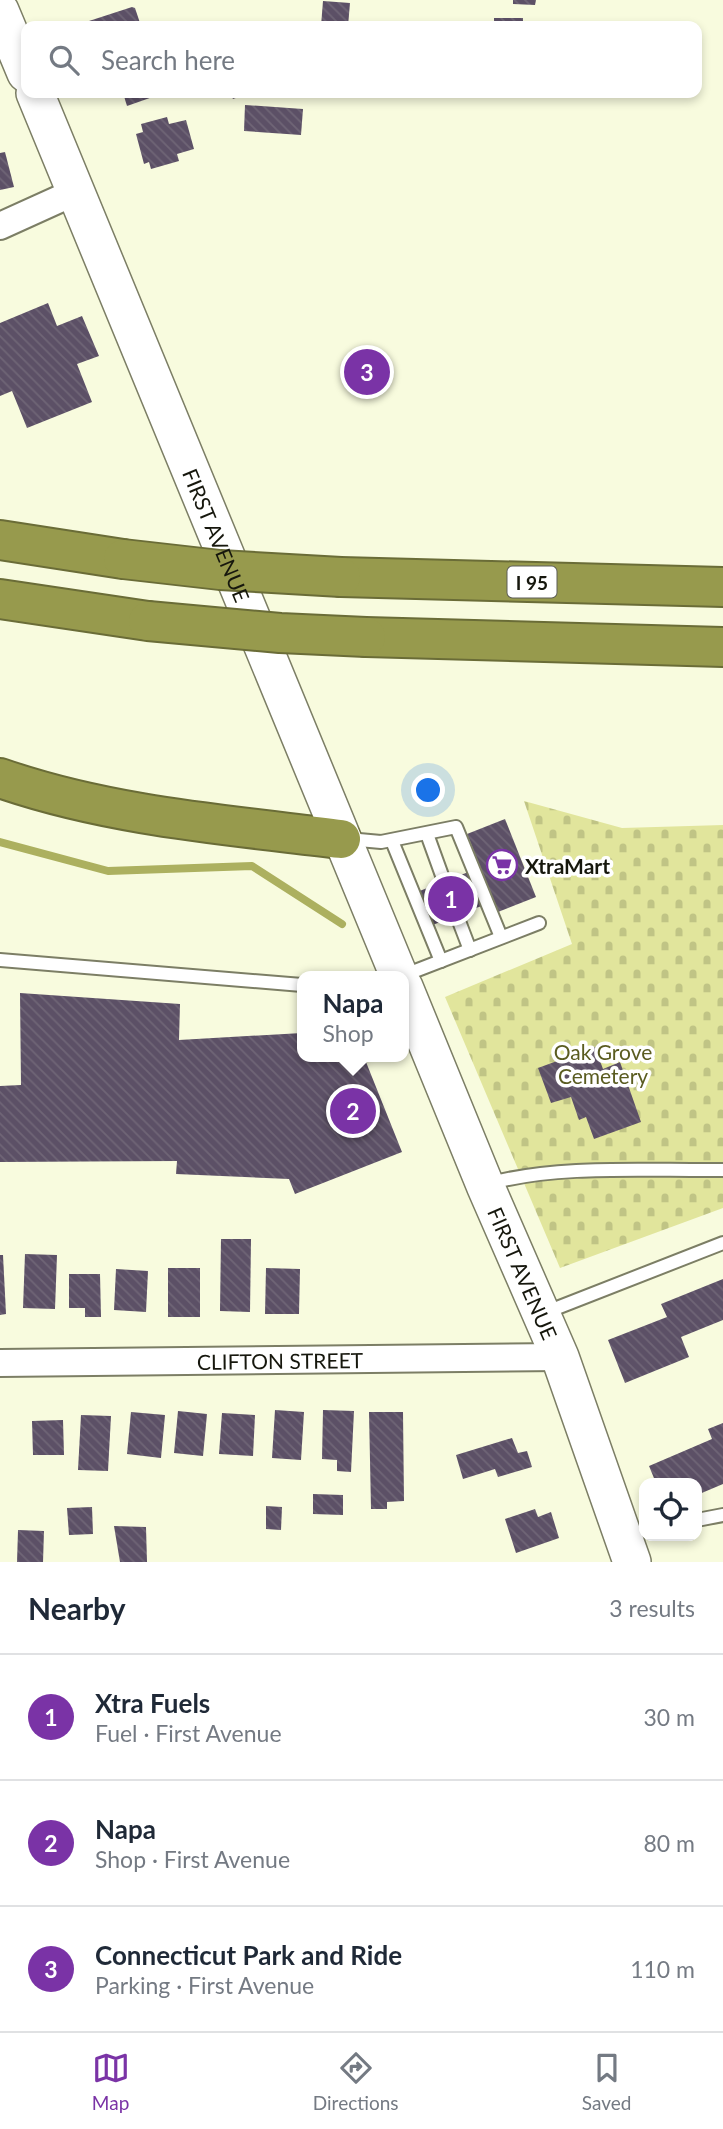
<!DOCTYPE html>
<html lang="en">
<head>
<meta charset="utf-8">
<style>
	body { margin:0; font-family:Lato,sans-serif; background:#f6f6f7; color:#1f2937 }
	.controls { position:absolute; right:21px; bottom:21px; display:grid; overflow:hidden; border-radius:14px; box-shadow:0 4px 10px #0003 }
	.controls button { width:63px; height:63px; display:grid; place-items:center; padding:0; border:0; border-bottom:2px solid #e0e1e3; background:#fff; color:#1f2937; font:35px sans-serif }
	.you { position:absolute; left:429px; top:791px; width:24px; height:24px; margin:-18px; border:5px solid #fff; border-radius:50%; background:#1a73e8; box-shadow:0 0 0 10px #1a73e833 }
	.badge { display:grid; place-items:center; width:46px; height:46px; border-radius:50%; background:#7a33a6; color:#fff; font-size:23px; font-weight:700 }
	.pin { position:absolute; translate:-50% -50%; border:4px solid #fff; box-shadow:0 2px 7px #0006 }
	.popup { position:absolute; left:297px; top:971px; width:112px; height:91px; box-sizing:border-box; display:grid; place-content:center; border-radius:14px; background:#fff; filter:drop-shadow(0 2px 5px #0005); font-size:23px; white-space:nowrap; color:#747a83 }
	.popup b { font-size:26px; color:#1f2937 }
	.popup::after { content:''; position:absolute; left:50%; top:100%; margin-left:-14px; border:14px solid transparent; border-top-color:#fff }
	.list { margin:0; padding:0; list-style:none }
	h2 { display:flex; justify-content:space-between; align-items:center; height:91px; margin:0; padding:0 28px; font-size:30px }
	h2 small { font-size:23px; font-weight:400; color:#747a83 }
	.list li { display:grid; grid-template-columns:46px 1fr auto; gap:21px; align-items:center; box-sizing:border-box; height:126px; padding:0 28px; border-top:2px solid #e0e1e3 }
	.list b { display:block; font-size:26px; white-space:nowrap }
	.list p { margin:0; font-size:23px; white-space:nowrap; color:#747a83 }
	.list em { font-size:23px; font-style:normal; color:#747a83 }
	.icon { flex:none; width:38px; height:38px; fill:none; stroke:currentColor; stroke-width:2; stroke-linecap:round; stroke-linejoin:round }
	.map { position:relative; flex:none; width:723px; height:1562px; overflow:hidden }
	.search { position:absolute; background:#fff; box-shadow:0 4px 10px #0003; left:21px; right:21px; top:21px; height:77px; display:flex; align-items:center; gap:18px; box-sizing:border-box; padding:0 24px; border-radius:14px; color:#747a83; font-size:26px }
	.sheet { height:469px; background:#fff }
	nav { display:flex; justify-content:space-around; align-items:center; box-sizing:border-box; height:98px; border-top:2px solid #e0e1e3; background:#fff; font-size:19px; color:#747a83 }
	nav a { display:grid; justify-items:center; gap:4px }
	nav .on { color:#7a33a6 }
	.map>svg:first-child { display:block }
	.cemetery { fill:url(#cemetery-stones) }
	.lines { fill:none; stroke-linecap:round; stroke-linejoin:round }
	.stream { stroke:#acb05f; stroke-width:8 }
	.building { fill:url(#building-back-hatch) }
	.service-casing { stroke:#7c7e65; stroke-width:16 }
	.minor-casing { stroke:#7c7e65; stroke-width:30 }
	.secondary-casing { stroke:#7c7e65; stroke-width:40 }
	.motorway-casing { stroke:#6a6c37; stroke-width:42 }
	.service { stroke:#fff; stroke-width:12 }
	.minor { stroke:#fff; stroke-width:26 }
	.secondary { stroke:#fff; stroke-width:37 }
	.motorway { stroke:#979a4d; stroke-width:38 }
	.motorway-bridge-casing { stroke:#6a6c37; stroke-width:42; stroke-linecap:butt }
	.motorway-bridge { stroke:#979a4d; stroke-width:38 }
	.labels { text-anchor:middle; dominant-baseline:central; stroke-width:7; stroke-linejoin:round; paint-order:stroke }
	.shield { fill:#fff; stroke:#5c5d56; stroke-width:2 }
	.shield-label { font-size:19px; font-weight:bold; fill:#16170d }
	.street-label { font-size:21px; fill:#16170d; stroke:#fff }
	.poi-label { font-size:21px; font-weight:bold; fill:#16170d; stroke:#fff; text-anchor:start }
	.park-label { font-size:21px; fill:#5a5c20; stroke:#fff }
</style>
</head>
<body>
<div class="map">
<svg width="723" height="1562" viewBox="0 0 723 1562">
	<defs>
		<pattern id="cemetery-stones" width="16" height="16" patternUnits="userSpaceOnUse" patternTransform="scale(1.75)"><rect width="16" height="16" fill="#e1e59c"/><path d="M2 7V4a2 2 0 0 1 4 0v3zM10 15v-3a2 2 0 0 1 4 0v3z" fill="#c0c485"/></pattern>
		<pattern id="building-back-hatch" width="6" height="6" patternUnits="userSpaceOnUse" patternTransform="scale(1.75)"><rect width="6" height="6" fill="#5c5066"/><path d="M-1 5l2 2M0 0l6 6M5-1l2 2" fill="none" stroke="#6f6576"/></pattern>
	</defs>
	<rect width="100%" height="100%" fill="#f8fbde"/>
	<polygon class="cemetery" points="524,801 622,828 723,825 723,1208 560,1268 445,997 572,944"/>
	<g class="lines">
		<polyline class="stream" points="0,842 108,871 252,866 342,924"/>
	</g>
	<g class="building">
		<polygon points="513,0 536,0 535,5 513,4"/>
		<polygon points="323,1 350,3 348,26 321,26"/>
		<polygon points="132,7 135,8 141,26 90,26 89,21"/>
		<rect x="494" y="18" width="29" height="8"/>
		<polygon points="123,93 164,93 127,106"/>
		<polygon points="230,93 250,93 233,99"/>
		<polygon points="245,105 303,109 301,135 244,131"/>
		<polygon points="167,117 169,124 186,120 194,149 177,154 179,161 151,169 149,162 144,164 136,134 143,132 141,124"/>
		<polygon points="5,152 14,187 0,190 0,153"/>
		<polygon points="48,303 57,326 82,316 99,356 77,364 92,402 27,428 12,391 0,396 0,323"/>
		<polygon points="505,819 536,897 498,912 467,834"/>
		<polygon points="471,871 484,905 430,926 417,892"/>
		<polygon points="20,993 180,1004 179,1040 302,1033 302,1057 364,1057 402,1152 295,1194 289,1179 176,1174 177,1161 0,1162 0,1086 21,1085"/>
		<polygon points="595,1047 603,1069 620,1062 641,1122 594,1139 586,1117 579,1120 571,1097 551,1103 538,1068"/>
		<polygon points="221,1239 251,1239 250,1312 220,1311"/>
		<polygon points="25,1254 57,1255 55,1309 23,1308"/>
		<polygon points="0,1255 3,1255 6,1314 0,1315"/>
		<rect x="168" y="1268" width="32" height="49"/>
		<polygon points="266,1268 300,1269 299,1314 265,1314"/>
		<polygon points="116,1269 148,1271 146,1312 114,1310"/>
		<polygon points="69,1274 100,1274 101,1317 85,1317 85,1308 69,1308"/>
		<polygon points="723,1279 723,1320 681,1337 689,1357 625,1383 608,1340 667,1317 661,1304"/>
		<polygon points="275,1410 304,1412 301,1460 272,1458"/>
		<polygon points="323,1410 354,1411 351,1472 337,1471 337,1460 322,1459"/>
		<polygon points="178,1411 207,1414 203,1456 174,1453"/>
		<polygon points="131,1412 165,1415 161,1458 127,1454"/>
		<polygon points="369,1412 403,1412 404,1501 387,1502 387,1509 371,1509"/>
		<polygon points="222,1413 255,1415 253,1456 219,1454"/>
		<polygon points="81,1415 111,1416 108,1471 78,1470"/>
		<polygon points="63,1420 64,1455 33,1455 32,1421"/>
		<polygon points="723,1423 723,1484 697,1495 697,1483 656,1483 649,1466 712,1439 708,1429"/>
		<polygon points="512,1438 518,1453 527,1451 532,1467 498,1477 495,1469 463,1479 456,1455"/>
		<polygon points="313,1494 343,1495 343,1515 313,1514"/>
		<polygon points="266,1506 282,1507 281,1530 266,1529"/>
		<polygon points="92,1507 93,1534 69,1535 67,1508"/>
		<polygon points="535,1509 538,1517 551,1512 559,1538 516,1553 505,1519"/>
		<polygon points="114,1526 146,1527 147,1562 120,1562"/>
		<polygon points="18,1530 44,1531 43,1562 17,1562"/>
	</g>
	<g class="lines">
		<g class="service-casing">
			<g id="service">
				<polyline points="427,834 444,881"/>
				<polyline points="348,839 381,842 456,827 501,937"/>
				<polyline points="392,841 441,961"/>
				<polyline points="457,916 470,950"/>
				<polyline points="0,960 302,985"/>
				<polyline points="402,976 539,923"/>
				<path d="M487,1184C559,1164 648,1171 723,1170"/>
				<polyline points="544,1313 723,1243"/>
				<polyline points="697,1520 723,1515"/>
			</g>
		</g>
		<g class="minor-casing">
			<g id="minor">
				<polyline points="0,226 75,192"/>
				<path id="s1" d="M0,1363L560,1357"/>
			</g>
		</g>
		<g class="secondary-casing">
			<g id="secondary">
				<polyline points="0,11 26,73"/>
				<path id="s2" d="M35,93L399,976"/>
				<path id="s3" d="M404,987L485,1185L560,1357L632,1562"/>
			</g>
		</g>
		<g class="motorway-casing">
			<g id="motorway">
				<polyline points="0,540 123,559"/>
				<polyline points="341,577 723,587"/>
				<polyline points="0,599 148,621"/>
				<polyline points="366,637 723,647"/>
				<path d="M0,778C109,816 227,825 341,839"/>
			</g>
		</g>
		<use href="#service" class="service"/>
		<use href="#minor" class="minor"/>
		<use href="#secondary" class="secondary"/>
		<use href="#motorway" class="motorway"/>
		<g class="motorway-bridge-casing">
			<g id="motorway-bridge">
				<polyline points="123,559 220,570 341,577"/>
				<polyline points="148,621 280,633 366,637"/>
			</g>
		</g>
		<use href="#motorway-bridge" class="motorway-bridge"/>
	</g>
	<defs>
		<g id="supermarket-ring" transform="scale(1.575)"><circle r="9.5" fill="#fff" stroke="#7a33a6" stroke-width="1.5"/><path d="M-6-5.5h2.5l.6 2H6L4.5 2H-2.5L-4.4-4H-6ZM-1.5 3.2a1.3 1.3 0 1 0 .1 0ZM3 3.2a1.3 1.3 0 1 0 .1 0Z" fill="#7a33a6"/></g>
	</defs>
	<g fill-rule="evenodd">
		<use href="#supermarket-ring" x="502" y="865"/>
	</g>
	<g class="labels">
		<rect class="shield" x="507.5" y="566.5" width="49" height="31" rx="5"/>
		<g class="shield-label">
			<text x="532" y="582">I 95</text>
		</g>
		<g class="street-label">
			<text stroke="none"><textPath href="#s2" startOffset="478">FIRST AVENUE</textPath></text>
			<text stroke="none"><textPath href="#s3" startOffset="310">FIRST AVENUE</textPath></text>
			<text stroke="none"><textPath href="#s1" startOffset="280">CLIFTON STREET</textPath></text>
		</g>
		<g class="poi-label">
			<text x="525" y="865">XtraMart</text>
		</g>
		<g class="park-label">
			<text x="603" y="1051">Oak Grove<tspan x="603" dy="24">Cemetery</tspan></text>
		</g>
	</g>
</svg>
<div class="controls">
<button><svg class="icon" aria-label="locate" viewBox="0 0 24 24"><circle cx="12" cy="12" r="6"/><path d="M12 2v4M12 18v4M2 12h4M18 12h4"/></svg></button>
</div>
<div class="you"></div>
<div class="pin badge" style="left:451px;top:899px">1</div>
<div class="pin badge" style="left:353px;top:1111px">2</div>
<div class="popup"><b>Napa</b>Shop</div>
<div class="pin badge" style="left:367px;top:372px">3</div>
<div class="search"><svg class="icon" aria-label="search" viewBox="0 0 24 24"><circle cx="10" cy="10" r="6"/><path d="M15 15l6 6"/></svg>Search here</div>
</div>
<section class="sheet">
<h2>Nearby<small>3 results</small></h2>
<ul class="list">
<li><span class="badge">1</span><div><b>Xtra Fuels</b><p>Fuel · First Avenue</p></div><em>30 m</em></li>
<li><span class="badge">2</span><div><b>Napa</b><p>Shop · First Avenue</p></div><em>80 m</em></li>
<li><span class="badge">3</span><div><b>Connecticut Park and Ride</b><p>Parking · First Avenue</p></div><em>110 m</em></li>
</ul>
</section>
<nav>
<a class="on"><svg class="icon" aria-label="map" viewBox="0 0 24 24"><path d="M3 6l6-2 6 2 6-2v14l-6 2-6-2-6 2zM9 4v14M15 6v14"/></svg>Map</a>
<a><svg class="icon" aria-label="directions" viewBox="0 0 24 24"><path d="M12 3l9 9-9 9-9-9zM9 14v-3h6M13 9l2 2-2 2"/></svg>Directions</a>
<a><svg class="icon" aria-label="saved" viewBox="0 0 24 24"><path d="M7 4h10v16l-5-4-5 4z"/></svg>Saved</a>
</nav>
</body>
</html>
